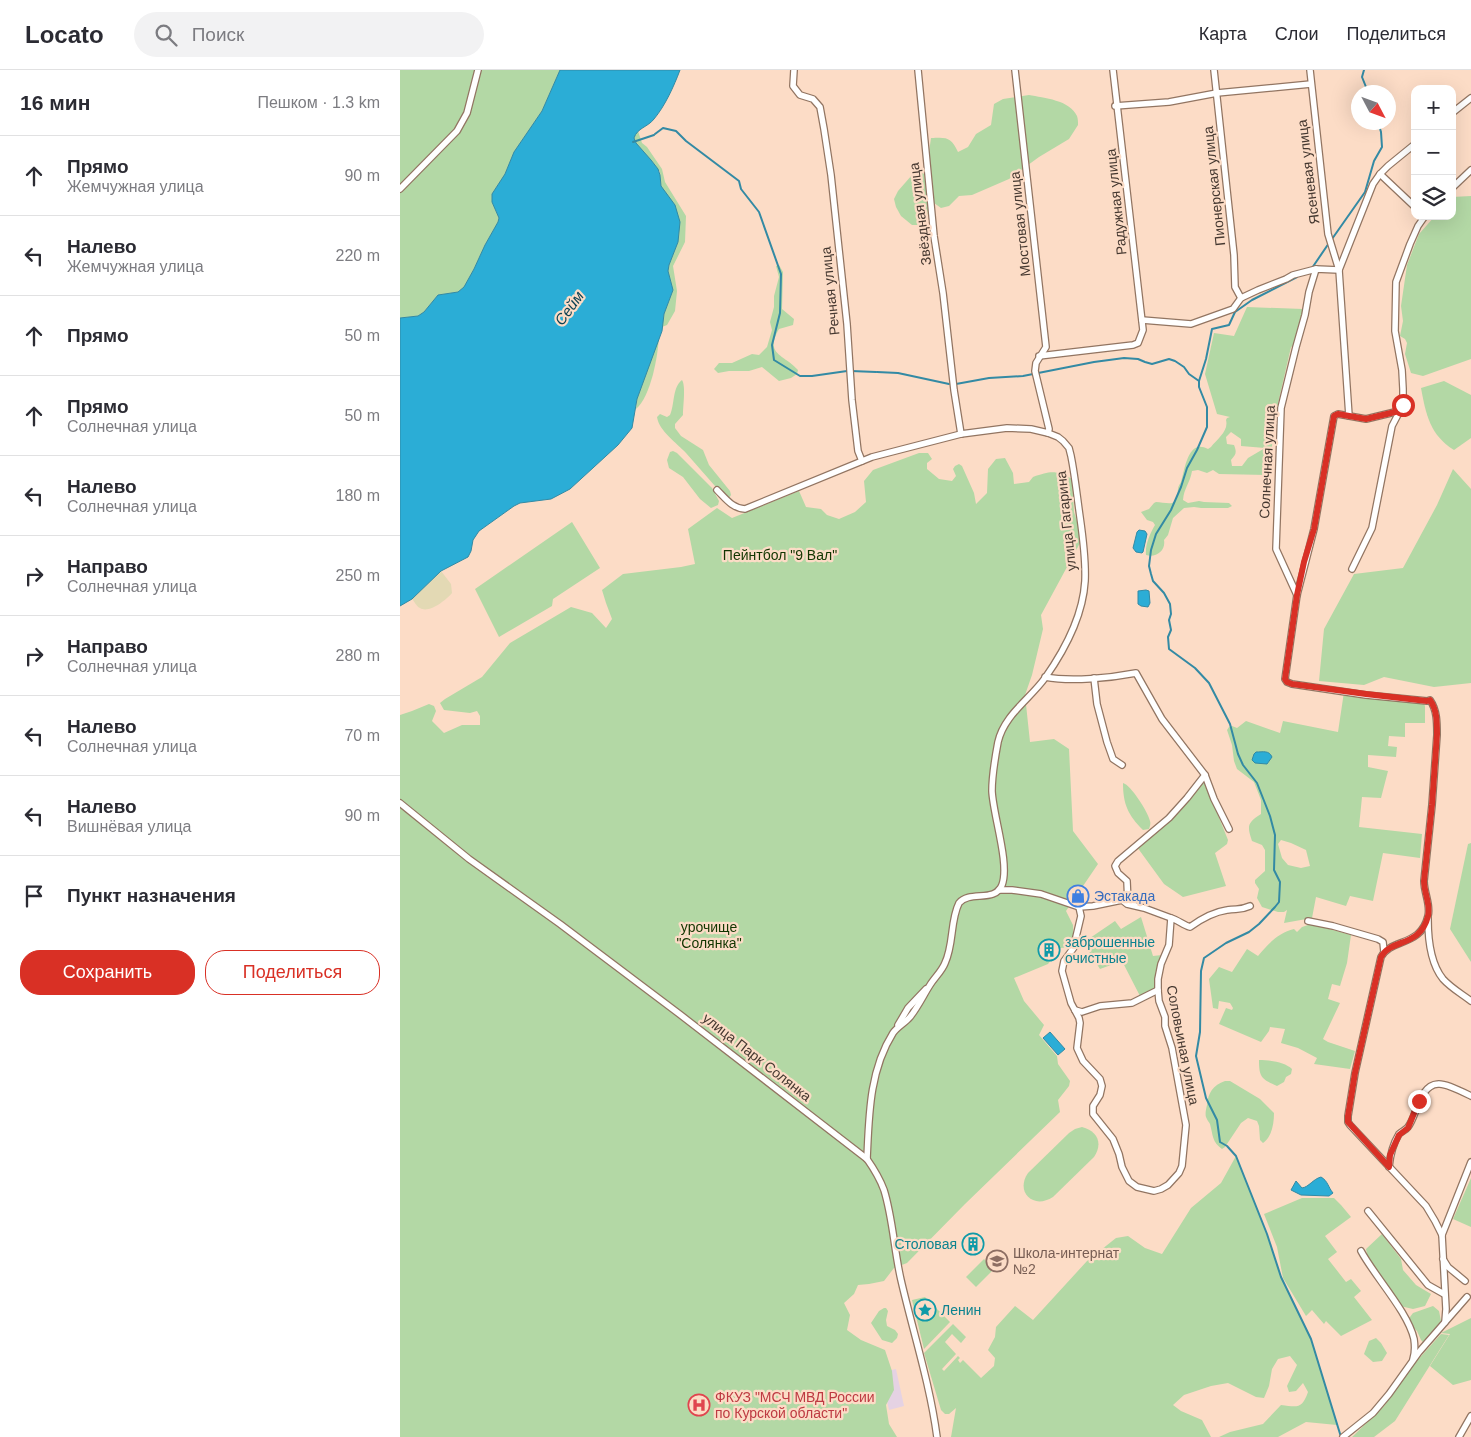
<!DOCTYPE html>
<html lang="ru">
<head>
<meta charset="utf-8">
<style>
	body { margin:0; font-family:Helvetica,sans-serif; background:#f2f2f3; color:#2b2b33 }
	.controls { position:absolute; right:15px; top:15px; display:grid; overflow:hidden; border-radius:10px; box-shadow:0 5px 20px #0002 }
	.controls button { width:45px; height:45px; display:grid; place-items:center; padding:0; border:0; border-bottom:1px solid #e1e1e2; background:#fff; color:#2b2b33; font:25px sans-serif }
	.compass { position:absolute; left:951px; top:15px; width:45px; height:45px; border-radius:50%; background:#fff; box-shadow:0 5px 20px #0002; rotate:131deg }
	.stop { position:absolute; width:15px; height:15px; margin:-11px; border:4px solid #d93025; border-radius:50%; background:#fff }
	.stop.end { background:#d93025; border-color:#fff; box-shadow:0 1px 5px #0008 }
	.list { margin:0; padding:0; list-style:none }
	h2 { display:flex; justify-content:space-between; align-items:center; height:65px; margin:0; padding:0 20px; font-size:21px }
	h2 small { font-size:16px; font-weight:400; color:#7c7c81 }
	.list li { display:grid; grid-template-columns:32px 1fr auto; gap:15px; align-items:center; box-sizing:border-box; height:80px; padding:0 20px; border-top:1px solid #e1e1e2 }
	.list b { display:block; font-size:19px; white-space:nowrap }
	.list p { margin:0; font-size:16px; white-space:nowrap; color:#7c7c81 }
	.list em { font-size:16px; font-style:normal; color:#7c7c81 }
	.actions { display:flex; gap:10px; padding:15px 20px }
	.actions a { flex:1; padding:11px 0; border:1px solid #d93025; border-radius:20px; text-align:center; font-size:18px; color:#d93025 }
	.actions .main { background:#d93025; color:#fff }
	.icon { flex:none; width:28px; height:28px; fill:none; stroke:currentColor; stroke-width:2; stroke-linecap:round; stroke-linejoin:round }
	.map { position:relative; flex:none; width:1071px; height:1367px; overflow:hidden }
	header { display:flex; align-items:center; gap:30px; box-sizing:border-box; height:70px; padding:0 25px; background:#fff; border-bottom:1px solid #e1e1e2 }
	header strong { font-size:24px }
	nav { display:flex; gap:28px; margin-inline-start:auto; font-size:18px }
	.search { width:350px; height:45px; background:#f2f2f3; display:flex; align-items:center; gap:12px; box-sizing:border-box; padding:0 18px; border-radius:28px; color:#7c7c81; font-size:19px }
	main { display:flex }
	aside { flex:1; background:#fff }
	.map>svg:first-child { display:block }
	.industrial { fill:#e5d2e3 }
	.green { fill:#b3d8a5; fill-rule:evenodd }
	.sand { fill:#e3d9b4 }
	.water { fill:#2badd6; stroke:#338aa4 }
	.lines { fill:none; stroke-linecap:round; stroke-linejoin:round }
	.stream { stroke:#338aa4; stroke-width:2 }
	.street-casing { stroke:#927562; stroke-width:8 }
	.street { stroke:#fff; stroke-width:5.5 }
	.route { stroke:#d93025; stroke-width:6 }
	.labels { text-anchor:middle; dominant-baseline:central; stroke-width:4.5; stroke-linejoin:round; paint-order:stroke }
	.street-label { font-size:14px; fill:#453830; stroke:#fcdcc6 }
	.park-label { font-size:14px; fill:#123600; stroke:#fcdcc6 }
	.shop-label { font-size:14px; fill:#366cbe; stroke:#fcdcc6; text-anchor:start }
	.culture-label { font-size:14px; fill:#0d838f; stroke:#fcdcc6; text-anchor:start }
	.education-label { font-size:14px; fill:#785e54; stroke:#fcdcc6; text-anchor:start }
	.health-label { font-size:14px; fill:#be3a42; stroke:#fcdcc6; text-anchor:start }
	.water-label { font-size:15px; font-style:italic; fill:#0b4153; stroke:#fcdcc6 }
</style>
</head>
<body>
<header>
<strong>Locato</strong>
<div class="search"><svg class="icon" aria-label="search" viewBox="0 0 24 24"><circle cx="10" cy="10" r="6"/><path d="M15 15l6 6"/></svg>Поиск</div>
<nav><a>Карта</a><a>Слои</a><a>Поделиться</a></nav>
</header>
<main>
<aside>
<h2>16 мин<small>Пешком · 1.3 km</small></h2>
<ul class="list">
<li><svg class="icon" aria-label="ahead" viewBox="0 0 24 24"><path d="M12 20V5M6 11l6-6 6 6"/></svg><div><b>Прямо</b><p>Жемчужная улица</p></div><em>90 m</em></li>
<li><svg class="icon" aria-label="left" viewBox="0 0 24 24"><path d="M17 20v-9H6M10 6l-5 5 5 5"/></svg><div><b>Налево</b><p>Жемчужная улица</p></div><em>220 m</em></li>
<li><svg class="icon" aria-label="ahead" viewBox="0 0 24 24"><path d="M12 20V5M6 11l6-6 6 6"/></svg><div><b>Прямо</b></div><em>50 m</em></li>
<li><svg class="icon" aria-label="ahead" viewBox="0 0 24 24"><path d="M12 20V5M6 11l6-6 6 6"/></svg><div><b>Прямо</b><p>Солнечная улица</p></div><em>50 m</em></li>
<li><svg class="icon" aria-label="left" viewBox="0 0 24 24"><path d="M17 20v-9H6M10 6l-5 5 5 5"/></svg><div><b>Налево</b><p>Солнечная улица</p></div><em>180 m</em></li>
<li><svg class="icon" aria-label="right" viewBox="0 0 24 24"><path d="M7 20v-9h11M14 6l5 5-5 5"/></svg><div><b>Направо</b><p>Солнечная улица</p></div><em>250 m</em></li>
<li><svg class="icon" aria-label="right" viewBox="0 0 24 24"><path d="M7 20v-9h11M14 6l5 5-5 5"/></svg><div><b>Направо</b><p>Солнечная улица</p></div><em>280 m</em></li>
<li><svg class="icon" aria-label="left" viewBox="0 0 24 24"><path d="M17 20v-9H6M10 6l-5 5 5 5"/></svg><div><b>Налево</b><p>Солнечная улица</p></div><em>70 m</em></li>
<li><svg class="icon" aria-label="left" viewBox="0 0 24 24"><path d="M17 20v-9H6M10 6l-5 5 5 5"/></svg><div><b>Налево</b><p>Вишнёвая улица</p></div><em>90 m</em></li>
<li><svg class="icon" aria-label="arrive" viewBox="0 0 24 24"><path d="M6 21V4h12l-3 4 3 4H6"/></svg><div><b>Пункт назначения</b></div></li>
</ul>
<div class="actions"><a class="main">Сохранить</a><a>Поделиться</a></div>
</aside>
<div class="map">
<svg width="1071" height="1367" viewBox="0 0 1071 1367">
	<rect width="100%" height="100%" fill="#fcdcc6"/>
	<polygon class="industrial" points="496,1299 504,1336 489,1340 483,1314 483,1302"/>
	<g class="green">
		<polygon points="0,0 160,0 142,41 114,82 105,104 92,124 92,132 99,148 98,152 85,175 74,199 64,217 58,222 38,225 24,242 18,246 0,248"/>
		<path d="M629,25C644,28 670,30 677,46C678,49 678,52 678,55L669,69L639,87L609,109L572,125L559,126L549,136L541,138L534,133L529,82L531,68C547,67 551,67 558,82L568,77L576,64L591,55L594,34L603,29Z"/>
		<polygon points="238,61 242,73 247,77 262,99 265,112 286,146 285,172 273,196 277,221 275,241 267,255 262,257 264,244 273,220 268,201 269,195 278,172 261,116 260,102 251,90 234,71 235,65"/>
		<polygon points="518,101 524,104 529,135 527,146 518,155 512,155 501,146 496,137 494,129 498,121 512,105"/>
		<polygon points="1071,126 1071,289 1023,306 1011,303 1005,284 1007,273 1005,269 1000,266 1003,251 1001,236 1007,195 1019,164 1035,146 1052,146 1052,127"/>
		<path d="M379,195L383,202L382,239L394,249L393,255L379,259C364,285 384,284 398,300L397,304L391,308L379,311L362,297L349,301H329L318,303L314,299L319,293H332L352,284L359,285L367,277L372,260L370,252L374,237V226L379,207L376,196Z"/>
		<path d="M847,237L903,239V247L895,275L891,277L874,351L870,402L867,405L819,404L813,400L807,403L798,400L792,401C790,413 784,418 783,430L788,433L799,431L804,432L829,433L832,436L828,438H801L794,437L784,438L773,448L768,465L764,470C766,481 756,488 746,485C745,474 750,464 755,455L753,452L747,450L741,442L749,439L754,433L756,432C761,432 768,434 772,433C779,430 777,424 778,419C778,416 780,414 781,412C785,399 788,368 808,379L811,377C817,369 829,361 826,350L827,348L830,347L817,344L805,304L814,263L834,266ZM831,362L841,369V376L865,378L848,388L842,396H832L831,390C836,384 837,383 834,375L827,374L826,367Z"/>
		<path d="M259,266C258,286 251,326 236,339L237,329Z"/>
		<path d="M282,310C286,316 283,336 283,345L275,354V358L281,366L303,380L309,395L330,421L331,425L329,428L322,424C310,410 298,397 286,383C277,373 259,361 257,347L260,344L267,347L270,345C275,334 272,318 282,310Z"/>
		<path d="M1044,311L1071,325V368L1054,380C1030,365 1026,345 1021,318Z"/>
		<polygon points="273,381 277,383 312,418 319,431 318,435 311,438 300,429 283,407 269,398 267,390 270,382"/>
		<path d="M519,383H528L532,389L527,393V399L539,409L552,411L556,406L553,399L555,396L559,394L562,396L574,423L576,434L587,423L588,399L596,389L605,388L613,403L614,414L629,412L633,407C651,401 655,400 672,409L674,442L679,457L680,473L641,545L643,559L632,605L625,625L630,672L654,669L669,679L673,761L698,794L666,841L673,855L674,877L660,878L648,894L614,908L624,931L644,955L639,965L657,986L658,994L670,1011L669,1016L658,1030L660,1042L565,1134L507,1193L494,1198L484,1211L469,1214L458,1215L454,1224L444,1233L450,1245L447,1260L461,1270L485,1280L492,1301L494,1320L486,1335L489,1354L497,1367H0V645L12,641L29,634L34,636L36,641L32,651L44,663L62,655H80V646L77,641L70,643L44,640L40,633L45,629L82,607L110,573L171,537L192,543L206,558L212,549L206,533L202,520L223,504L281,497L295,494L288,459L317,438L332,448L399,421L406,437L421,439L427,445L439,449L455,442L466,432L464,411L473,400Z"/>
		<polygon points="1053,399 1071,419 1071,613 1034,617 984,607 964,615 919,611 924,559 954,504 1003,498 1037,435"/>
		<polygon points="172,452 200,498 153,529 152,536 99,567 75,519"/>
		<path d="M944,622L1022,629L1025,636V653H1005V667L989,666L988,676L997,677L996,687L968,685V697L988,701L981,728L962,727L959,757L1022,764L1020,788L983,783L973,831L950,826L946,836L916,827L912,848L884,853L887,840L884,842H878L862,837L857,828L859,819L855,813V810L865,801V780L862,775L852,771C847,756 847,753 861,744V730L854,712L837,699L834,691L832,675L827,660L829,657L832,656L837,658L846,651L880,663L883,651L938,662ZM881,770L891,773L906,780L910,796L901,798L888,795L882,788L878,774Z"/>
		<polygon points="804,710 828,770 827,774 815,783 826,816 783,827 764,814 737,777"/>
		<path d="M723,713C731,715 748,742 750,751C751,753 750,756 749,759L743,760C728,745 723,734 723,713Z"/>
		<polygon points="1071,773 1071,892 1050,859 1068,774"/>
		<polygon points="741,847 753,886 762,885 756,900 754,919 740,926 722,891 700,899 684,874 690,868 715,851 721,859"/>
		<path d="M911,854L951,865L947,893L940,916L932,914L928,929L940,933L923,969L928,972L955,981L950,999L914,994L917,988L898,978L881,973L885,959L870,957L869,961L861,972L819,954L826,938L832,940L833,938L830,933L819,931L818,939L813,938L809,909L819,897L832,902L847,879L858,886C868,874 878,863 894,859L897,862L902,857Z"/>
		<path d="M859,990C869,990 885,992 892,999L891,1004L886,1007L884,1012L877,1016C862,1009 859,1008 859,990Z"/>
		<path d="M825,1011H830L860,1029L874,1043C874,1053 872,1067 863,1073L860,1070L859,1056L857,1051L848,1048L841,1053L825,1077L822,1079C812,1072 813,1065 810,1054C809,1052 807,1050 806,1047C805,1044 806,1039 807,1035C808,1023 813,1015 825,1011Z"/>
		<path d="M682,1057C698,1061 703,1074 694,1087L653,1127C633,1140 615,1122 628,1103L669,1063L675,1059Z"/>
		<path d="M836,1086L867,1164L881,1207L911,1269L937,1355L906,1352L878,1367H819L830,1362L863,1354L881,1335C898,1337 902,1339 908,1322L903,1313L896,1321L889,1322L887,1316L897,1295L890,1286L878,1289L872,1299L869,1316L864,1328L856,1327L828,1313L811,1316L784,1325L773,1335L781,1341L802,1350L811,1367H551L556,1338L549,1344H545L541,1340L524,1283L553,1254L566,1267L561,1273L552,1264L545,1272L556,1284L542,1299L544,1301L558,1286L560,1288L558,1290L560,1293L563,1290L581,1308L594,1296L595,1288L588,1280L595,1267L596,1257L615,1236L633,1250L687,1191L716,1168L728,1166L745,1178L762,1184L791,1138L821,1113Z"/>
		<polygon points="1071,1108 1071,1157 1053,1149"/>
		<polygon points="902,1128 934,1128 941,1135 951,1147 925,1166 937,1182 928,1189 946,1212 951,1209 961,1221 954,1227 972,1250 941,1266 926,1251 924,1254 912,1240 906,1246 883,1208 877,1177 864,1144"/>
		<polygon points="982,1164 1001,1189 1003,1200 1016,1215 1031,1224 1025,1236 1013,1239 1000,1236 968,1189 966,1179"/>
		<polygon points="584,1189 594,1199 576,1217 566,1207"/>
		<polygon points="525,1227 550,1252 524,1279 512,1230"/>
		<polygon points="1033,1236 1039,1241 1041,1251 1024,1273 1021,1270 1017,1261 1007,1251 1013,1243"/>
		<polygon points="484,1238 486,1238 488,1241 486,1250 487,1256 495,1260 498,1264 497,1268 492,1273 482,1270 471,1253 479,1241"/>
		<polygon points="1071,1248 1071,1310 1053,1315 1030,1296 1050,1264 1041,1263"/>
		<polygon points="1041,1264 1049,1265 995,1351 974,1367 952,1367 984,1336 1015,1293"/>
		<polygon points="976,1268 981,1273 987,1283 982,1291 973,1292 964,1284 969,1271"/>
	</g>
	<path class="sand" d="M41,501L51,514L52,523C46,530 29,544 20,538C17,537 14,531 12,529Z"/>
	<g class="water">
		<path d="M160,0H280C274,16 265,36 254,49C248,57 237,58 234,68L236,73L251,90L258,99L260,105L261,116L275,135L280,152L278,172L269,195L268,201L273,220L264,244L262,261L237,329L232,358L218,375L170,419L151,429L120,433L114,436L79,461L73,470L71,481L68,487L41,501L12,529L0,536V248L18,246L24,242L38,225L58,222L64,217L74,199L85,175L98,152L99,148L92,132V124L105,104L114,82L142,41Z"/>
		<polygon points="739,460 745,461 747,464 743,482 742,483 736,482 733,478 737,462"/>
		<polygon points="746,520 749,521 750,533 748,537 741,536 738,534 738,521"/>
		<path d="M856,682C863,682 869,680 872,687L867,694L855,693L852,690L854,684Z"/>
		<polygon points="650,962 665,979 658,985 643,968"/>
		<path d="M921,1107C928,1111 928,1117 933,1123L929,1126L901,1125L891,1120L896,1111L902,1118C909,1117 913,1109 921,1107Z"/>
	</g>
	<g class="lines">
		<g class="stream">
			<polyline points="964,0 962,7 968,22"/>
			<polyline points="255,64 263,58 276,61 286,71 339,111 341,119 359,142 381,204 380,243 372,275 374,290 400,306 412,306 447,301"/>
			<polyline points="233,72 254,65"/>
			<polyline points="932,169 965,122 974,91 982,77 981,62 978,52"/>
			<polyline points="912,198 929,173"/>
			<polyline points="897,207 852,230 835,242 829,255 812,259 806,289 799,311 799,317 807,337 807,357 797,380 787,398 781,417 771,440 756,464 751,480 749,496 751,504 753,511 764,523 770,534 771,544 769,550 771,560 768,567 769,579 795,598 809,613 830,654 838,684 843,695 857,713 870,746 875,765 874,800 880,812 879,832 875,837 859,854 849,862 826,873 804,888 801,901 800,962 796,986 806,1028 817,1050 820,1072 827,1076 836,1086 867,1164 881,1207 911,1269 941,1367"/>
			<polyline points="451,301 476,302"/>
			<polyline points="477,302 498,303 549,314"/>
			<polyline points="556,314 589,308 623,306 694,292 724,288 738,289 745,292 752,294 769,289 775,291 784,297 789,304 799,311"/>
		</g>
		<g class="street-casing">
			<g id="street">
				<polyline points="394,0 393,16 400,25 413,29 420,37 424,59 431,105 447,254 452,330 458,381 462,391"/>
				<polyline points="518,0 534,166 543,223 554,320 561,364"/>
				<polyline points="615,0 646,277 636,293 635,301 649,359 648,363"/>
				<polyline points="814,0 834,185 835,217 841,228"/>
				<polyline points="910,0 928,164 939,200 949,346"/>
				<polyline points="715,36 769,32 817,23 911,14"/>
				<polyline points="1052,43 1071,28"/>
				<polyline points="1015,74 988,96 980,104 1015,137"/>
				<polyline points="1052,118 1071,100"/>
				<polyline points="0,119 57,61 67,43 78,0"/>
				<polyline points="742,250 791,254 833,239 841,228 858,220 886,209 893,205 916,199 939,200 973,114 980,104"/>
				<polyline points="639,286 733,275 738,273 743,260 713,0"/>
				<path d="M1003,335L995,342L966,349L938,344L934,346L914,459L897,525L885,609L887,612L892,614L966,625L1027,631L1030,630C1037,640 1037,652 1037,665L1032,735L1024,811C1024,823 1031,835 1028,846C1021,877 991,868 981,887L955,1003L948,1046V1052L950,1055L1026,1136L1035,1151L1042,1165L1046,1239L1045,1252"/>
				<path d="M317,420C326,429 332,438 345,439L472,387L561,364L607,358L631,359L648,363L658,367L663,371L669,378L671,386C675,406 677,426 680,447C683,468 686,489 685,511C683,545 664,581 645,608C630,629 604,645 598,672C595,688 592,705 592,721C593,745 610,794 602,815C595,833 570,820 559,833C550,851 554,874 545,893C542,901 535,907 530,915C523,926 518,937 510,947C505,953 497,957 493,963C469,1001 469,1047 467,1089"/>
				<polyline points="952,499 972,458 992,356 1003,335 1003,319 1002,300 995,261 996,212 1010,174 1018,156 1025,146"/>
				<polyline points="897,525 876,479 881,338 896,277 905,245 909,222 916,199"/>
				<path d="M645,607C671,612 710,608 736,603L762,649L805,705L814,729L829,759"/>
				<polyline points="694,608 697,634 707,672 713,689 722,695"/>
				<path d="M0,733L69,789L160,854L282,946L467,1089C474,1099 480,1109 484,1120C493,1149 494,1180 501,1210C513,1262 530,1314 537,1367"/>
				<polyline points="599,820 612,820 641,824 679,837 693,836 722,830 727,834 744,838 771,848"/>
				<polyline points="728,834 727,811 718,803 715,796 718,791 769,748 787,728 805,705"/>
				<path d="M679,837L681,846L676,867L675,876L664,891L662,901L671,933L679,948L680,953L677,978L683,991L700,1009L702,1016L700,1025L693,1036V1044L713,1069L719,1084L722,1097L729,1111L737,1117L754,1121L761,1119L768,1115L779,1103L782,1096L786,1055L772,978L765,956V947L759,931L758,920V909L761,894L769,875L771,848C778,850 783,855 790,857C801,849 813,842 827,840C837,838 839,841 850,836"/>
				<path d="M1028,849C1028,868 1030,893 1043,909C1051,918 1062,924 1071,931"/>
				<polyline points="908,851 933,856 978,869 983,872 984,882"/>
				<polyline points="675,940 682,942 700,936 732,933 758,920"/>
				<polyline points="498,955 508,938 526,919"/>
				<path d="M989,1097C990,1086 993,1074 999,1064C1002,1061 1006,1060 1008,1057C1017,1046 1019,1015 1038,1014C1046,1013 1063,1022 1071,1026"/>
				<polyline points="968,1141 1028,1215 1044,1224"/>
				<polyline points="1042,1165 1071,1092"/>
				<path d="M961,1181C975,1207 1008,1242 1014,1269C1015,1276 1015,1283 1013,1289"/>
				<polyline points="1043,1189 1048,1197 1065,1211"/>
				<polyline points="943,1367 973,1343 989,1324 1019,1282 1067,1227"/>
				<polyline points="1059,1367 1071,1346"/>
			</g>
		</g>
		<use href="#street" class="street"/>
	</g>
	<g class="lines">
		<path class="route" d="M1003,335L995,342L966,349L938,344L934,346L914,459L904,492L897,525L885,609L887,612L892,614L966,624L1027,631L1030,630C1037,640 1037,652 1037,664L1032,735L1024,811C1024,823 1031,835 1028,846C1020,878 991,868 981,887L955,1003L948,1046V1052L989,1097L990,1085L999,1065L1008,1058L1019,1031"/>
	</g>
	<defs>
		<g id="shop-ring" transform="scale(1.125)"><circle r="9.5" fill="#fcdcc6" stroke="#3f7fe0" stroke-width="1.5"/><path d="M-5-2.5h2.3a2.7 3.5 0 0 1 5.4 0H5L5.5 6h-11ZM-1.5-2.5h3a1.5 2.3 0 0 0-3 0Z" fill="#3f7fe0"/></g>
		<g id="building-ring" transform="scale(1.125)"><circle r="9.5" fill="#fcdcc6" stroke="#0f9aa8" stroke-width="1.5"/><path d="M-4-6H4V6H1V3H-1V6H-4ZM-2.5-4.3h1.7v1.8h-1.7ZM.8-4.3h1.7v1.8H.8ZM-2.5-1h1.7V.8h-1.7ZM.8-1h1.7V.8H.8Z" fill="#0f9aa8"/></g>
		<g id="school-ring" transform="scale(1.125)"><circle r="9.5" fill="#fcdcc6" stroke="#8d6e63" stroke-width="1.5"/><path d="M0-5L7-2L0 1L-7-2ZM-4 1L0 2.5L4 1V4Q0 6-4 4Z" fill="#8d6e63"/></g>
		<g id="sight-ring" transform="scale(1.125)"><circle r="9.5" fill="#fcdcc6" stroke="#0f9aa8" stroke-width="1.5"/><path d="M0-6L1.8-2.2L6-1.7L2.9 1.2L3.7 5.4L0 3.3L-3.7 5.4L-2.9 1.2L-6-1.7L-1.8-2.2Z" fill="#0f9aa8"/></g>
		<g id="hospital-ring" transform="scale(1.125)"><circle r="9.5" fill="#fcdcc6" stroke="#e0444e" stroke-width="1.5"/><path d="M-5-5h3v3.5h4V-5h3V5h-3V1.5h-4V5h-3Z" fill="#e0444e"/></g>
	</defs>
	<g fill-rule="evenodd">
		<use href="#shop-ring" x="678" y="826"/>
		<use href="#building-ring" x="649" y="880"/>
		<use href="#building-ring" x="573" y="1174"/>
		<use href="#school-ring" x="597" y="1191"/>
		<use href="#sight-ring" x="525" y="1240"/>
		<use href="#hospital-ring" x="299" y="1335"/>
	</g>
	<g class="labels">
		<g class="street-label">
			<text transform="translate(908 102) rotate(-97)">Ясеневая улица</text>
			<text transform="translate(814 116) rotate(-96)">Пионерская улица</text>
			<text transform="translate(716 132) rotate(-96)">Радужная улица</text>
			<text transform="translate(520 144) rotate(-97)">Звёздная улица</text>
			<text transform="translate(620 154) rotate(-96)">Мостовая улица</text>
			<text transform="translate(430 221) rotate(-96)">Речная улица</text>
			<text transform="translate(867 392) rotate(-87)">Солнечная улица</text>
			<text transform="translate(666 451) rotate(-96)">улица Гагарина</text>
			<text transform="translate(783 975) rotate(79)">Соловьиная улица</text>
			<text transform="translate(357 987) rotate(38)">улица Парк Солянка</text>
		</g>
		<g class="park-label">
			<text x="380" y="485">Пейнтбол "9 Вал"</text>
			<text x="309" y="857">урочище<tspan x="309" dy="16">"Солянка"</tspan></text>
		</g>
		<g class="shop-label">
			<text x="694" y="826">Эстакада</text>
		</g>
		<g class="culture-label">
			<text x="665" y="872">заброшенные<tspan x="665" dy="16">очистные</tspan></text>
			<text x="557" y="1174" text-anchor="end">Столовая</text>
			<text x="541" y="1240">Ленин</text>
		</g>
		<g class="education-label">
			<text x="613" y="1183">Школа-интернат<tspan x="613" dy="16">№2</tspan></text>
		</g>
		<g class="health-label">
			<text x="315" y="1327">ФКУЗ "МСЧ МВД России<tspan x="315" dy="16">по Курской области"</tspan></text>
		</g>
		<g class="water-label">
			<text transform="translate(169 238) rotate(-54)">Сейм</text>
		</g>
	</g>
</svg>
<div class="controls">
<button>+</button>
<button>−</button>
<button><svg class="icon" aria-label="layers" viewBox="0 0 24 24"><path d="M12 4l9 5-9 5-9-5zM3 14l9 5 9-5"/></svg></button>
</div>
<svg class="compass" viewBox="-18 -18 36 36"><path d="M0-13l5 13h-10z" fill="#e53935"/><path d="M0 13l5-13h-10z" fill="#7c7c81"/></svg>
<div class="stop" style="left:1003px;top:335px"></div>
<div class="stop end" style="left:1019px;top:1031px"></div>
</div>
</main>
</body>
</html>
